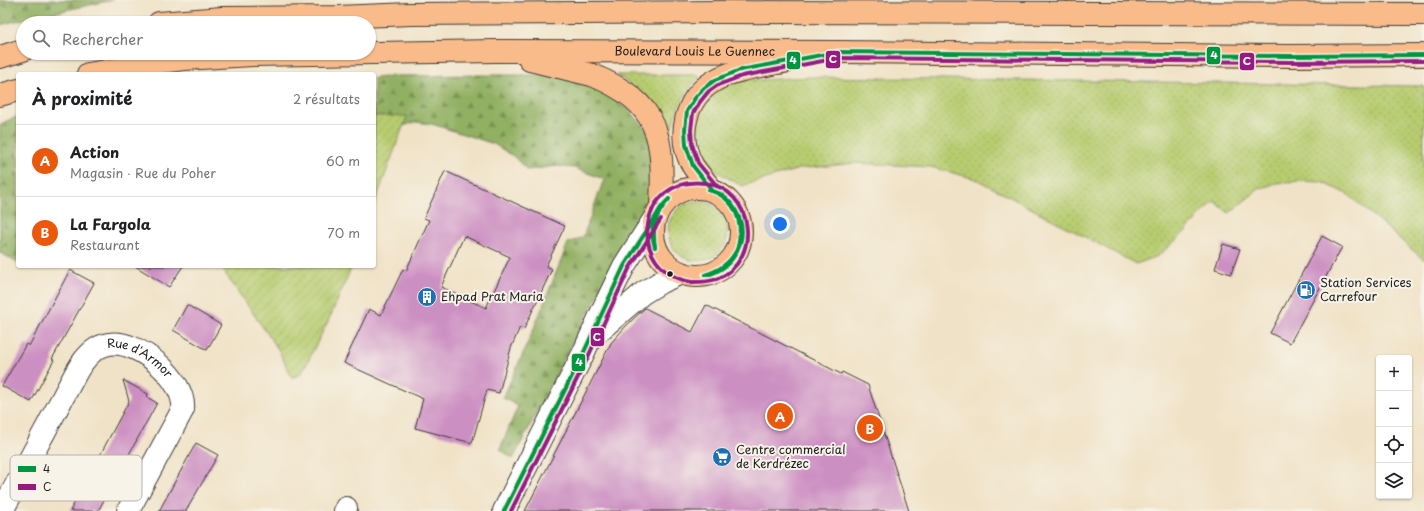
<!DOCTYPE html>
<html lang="fr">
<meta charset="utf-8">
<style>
body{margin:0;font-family:"Playpen Sans",sans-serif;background:#f6f6f6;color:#202124}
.controls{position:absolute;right:12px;bottom:12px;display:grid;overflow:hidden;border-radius:4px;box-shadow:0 1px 3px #0004}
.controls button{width:36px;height:36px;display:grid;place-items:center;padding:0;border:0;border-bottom:1px solid #e0e0e0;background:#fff;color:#202124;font:20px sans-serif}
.you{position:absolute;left:780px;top:224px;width:14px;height:14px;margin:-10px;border:3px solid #fff;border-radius:50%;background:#1a73e8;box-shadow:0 0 0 6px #1a73e833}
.badge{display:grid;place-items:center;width:26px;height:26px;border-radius:50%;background:#ea580c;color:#fff;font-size:13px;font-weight:700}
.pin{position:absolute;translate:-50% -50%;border:2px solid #fff;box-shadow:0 1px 4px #0006}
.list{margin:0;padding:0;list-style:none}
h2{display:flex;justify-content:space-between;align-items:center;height:52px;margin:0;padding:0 16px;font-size:17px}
h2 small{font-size:13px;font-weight:400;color:#757577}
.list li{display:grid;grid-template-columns:26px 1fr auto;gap:12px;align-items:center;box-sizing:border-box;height:72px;padding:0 16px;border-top:1px solid #e0e0e0}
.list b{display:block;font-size:15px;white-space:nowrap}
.list p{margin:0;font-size:13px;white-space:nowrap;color:#757577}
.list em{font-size:13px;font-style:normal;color:#757577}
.icon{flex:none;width:22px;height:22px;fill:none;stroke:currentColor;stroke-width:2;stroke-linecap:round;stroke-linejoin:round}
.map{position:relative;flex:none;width:1424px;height:511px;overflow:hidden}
.search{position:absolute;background:#fff;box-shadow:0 1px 3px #0004;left:16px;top:16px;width:360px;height:44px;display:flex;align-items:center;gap:10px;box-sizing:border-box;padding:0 14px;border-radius:22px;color:#757577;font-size:15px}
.panel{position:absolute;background:#fff;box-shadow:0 1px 3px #0004;left:16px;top:72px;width:360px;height:196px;border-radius:4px}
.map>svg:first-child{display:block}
.grass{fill:url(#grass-dots);stroke:#6a7446}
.forest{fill:url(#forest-firs);stroke:#56663f}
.garden{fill:url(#garden-furrows);stroke:#6a7446}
.building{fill:#cc8fc2;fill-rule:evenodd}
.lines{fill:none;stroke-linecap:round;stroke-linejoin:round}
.street-casing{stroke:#3c3a36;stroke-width:24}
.primary-casing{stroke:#3c3a36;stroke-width:24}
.street{stroke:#fff;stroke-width:22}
.primary{stroke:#fabb8b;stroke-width:22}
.bus-1-casing{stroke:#f7f3e8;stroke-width:7}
.bus-2-casing{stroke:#f7f3e8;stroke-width:7}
.bus-1{stroke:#009640;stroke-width:4}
.bus-2{stroke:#951b81;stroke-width:4}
.bus-dot{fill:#1c1c1c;stroke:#f7f3e8;stroke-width:1.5}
.labels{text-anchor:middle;stroke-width:4;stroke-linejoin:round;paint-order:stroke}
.street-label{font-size:12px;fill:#1c1c1c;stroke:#f7f3e8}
.poi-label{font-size:12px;fill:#1c1c1c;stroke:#f7f3e8;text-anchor:start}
.key{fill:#f7f3e8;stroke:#b5b2ab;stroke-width:1}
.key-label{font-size:11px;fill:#1c1c1c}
.line-badge{stroke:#f7f3e8;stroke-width:1.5}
.badge-label{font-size:11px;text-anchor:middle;font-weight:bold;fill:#fff}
</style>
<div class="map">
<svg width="1424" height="511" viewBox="0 0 1424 511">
<defs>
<pattern id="grass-dots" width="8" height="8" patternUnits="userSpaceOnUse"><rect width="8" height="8" fill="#b7cc70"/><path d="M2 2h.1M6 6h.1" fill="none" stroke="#9daf60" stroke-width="1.8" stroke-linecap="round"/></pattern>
<pattern id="forest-firs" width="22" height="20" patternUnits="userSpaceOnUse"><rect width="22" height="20" fill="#91b062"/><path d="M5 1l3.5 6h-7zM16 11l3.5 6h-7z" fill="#768e50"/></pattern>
<pattern id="garden-furrows" width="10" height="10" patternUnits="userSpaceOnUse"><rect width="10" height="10" fill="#b7cc70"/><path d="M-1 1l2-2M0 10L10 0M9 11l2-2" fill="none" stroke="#9daf60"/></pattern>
</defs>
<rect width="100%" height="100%" fill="#f7f3e8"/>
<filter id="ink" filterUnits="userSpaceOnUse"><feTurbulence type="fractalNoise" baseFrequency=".025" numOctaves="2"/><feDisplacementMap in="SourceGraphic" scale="8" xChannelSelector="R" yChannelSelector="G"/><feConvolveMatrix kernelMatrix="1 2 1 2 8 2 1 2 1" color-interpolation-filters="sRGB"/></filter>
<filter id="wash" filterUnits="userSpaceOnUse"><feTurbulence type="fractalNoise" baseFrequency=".012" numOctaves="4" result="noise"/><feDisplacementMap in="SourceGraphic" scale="16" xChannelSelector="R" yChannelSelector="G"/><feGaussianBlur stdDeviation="0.9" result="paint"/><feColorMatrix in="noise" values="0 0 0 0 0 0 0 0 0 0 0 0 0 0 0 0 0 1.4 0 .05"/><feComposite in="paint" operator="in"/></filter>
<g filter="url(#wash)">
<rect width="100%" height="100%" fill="#f0e2c6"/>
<g class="grass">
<path d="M617,75h79l4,2c-20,20 -25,36 -31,63l-40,-56z"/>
<path d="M812,77l612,9v174l-75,-65 -27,-13 -23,-1 -23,2 -17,6 -30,24 -15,-12 -31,33 -25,22 -22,8 -160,-85 -45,-12 -75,-4 -57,6 -57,17 -28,-16 -15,-15 -5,-31 6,-19 16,-14 15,-8 17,-4 11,1z"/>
<circle cx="698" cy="231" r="30"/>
</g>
<g class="forest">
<path d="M0,0h113l-98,21 -15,4z"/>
<path d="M476,75h66l33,2 27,15 28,19 17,19 8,62 -14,31 -25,41 -32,56 -71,139 -13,-10 18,-43 -15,-8 29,-65 36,-90 15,-6 21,-58 -30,-11 -17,-2 -30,4 -14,-14 -19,-12 -62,-20 -16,-2 -42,13v-57l22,-2z"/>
<path d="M18,116v147l-17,-10 -1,1v-130z"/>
</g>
<g class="garden">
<path d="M374,116h33l-33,89z"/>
<path d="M220,266h132l-20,47 -30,60 -10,5 -14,-29z"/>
</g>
<g id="blocks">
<g class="building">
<path d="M445,171l120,55 -19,40 6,3 -28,60 -4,-2 -9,21 -12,45 -12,-3 -15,53 -57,-15 8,-29 -79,-36 25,-54 12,6 22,-46 3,2 23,-51 -5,-2zM464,236l46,21 -24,51 -45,-21z"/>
<path d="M1322,236l20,11 -52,96 -20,-10z"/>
<path d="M1223,244l17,5 -9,25 -16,-5z"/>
<path d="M135,266h48l-14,21z"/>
<path d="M70,270l24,13 -42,76 2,1 -23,42 -29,-16 24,-42 3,2z"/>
<path d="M187,305l34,20 -14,25 -34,-20z"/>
<path d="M706,305l135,69 1,-2 26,13 41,126h-384l86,-168 15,-17 19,-18 47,24z"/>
<path d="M123,380l25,14 -1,3 10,6 -59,108h-28l59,-110z"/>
<path d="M196,443l22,12 -32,56h-27z"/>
</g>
</g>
</g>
<g filter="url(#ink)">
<use href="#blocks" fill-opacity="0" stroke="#3c3a36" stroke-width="1"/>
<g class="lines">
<g class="street-casing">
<g id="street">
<path d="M593,336l50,-43 18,-11 20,-9"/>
<path id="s1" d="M2,511l75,-140c7,-12 17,-25 32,-27 29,-5 77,36 74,65l-55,102"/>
<path d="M345,511l1,-3"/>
<path d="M504,511l79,-157 21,-47 20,-41 32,-50"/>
</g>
</g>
<g class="primary-casing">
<g id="primary">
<path d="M159,23l63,-5 115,-1 74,-3 313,-2 700,2"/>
<path d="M0,57l23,-7"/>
<path d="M530,60l62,15c69,28 72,63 69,131"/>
<path id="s2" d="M88,74l64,-11 32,-4 68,-4 244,-4 342,1 453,4 133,-1"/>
<path d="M0,95l18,-5"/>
<circle cx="697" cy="232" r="44"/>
<path d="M712,190c-6,-8 -13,-15 -19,-24 -17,-29 -8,-68 21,-85 20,-12 50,-15 74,-20"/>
</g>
</g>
<use href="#street" class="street"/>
<use href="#primary" class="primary"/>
<g class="bus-1-casing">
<g id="bus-1">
<path d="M709,190c25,7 41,36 28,60"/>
<path d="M709,190c3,1 8,2 11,4 20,12 23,36 17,56"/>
<path d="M712,190l-19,-24 -7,-21 -1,-15 2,-19 8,-13 9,-10 11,-8 25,-10 98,-18 453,4 133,-1"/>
<path d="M655,247c-6,-18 0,-36 14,-48"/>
<path d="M655,247c-3,-21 0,-32 14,-48"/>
<path d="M705,275c15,-5 24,-11 32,-25"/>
<path d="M705,275c14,-2 27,-12 32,-25"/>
<path d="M504,511l79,-157 41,-88 32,-50"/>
</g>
</g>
<g class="bus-2-casing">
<g id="bus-2">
<path d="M717,186l-19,-23 -6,-19 -1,-14 2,-17 7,-11 8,-10 10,-7 24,-9 97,-18 452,4 133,-1"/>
<path d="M692,282c-68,-11 -54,-108 13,-99 49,6 58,77 12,96 -8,3 -16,3 -24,3"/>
<path d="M511,511l77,-154 41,-88 32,-50"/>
</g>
</g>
<use href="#bus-1" class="bus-1"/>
<use href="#bus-2" class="bus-2"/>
</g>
</g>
<defs>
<g id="fuel-disc" transform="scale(1)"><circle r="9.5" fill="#1f6fb2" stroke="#f7f3e8"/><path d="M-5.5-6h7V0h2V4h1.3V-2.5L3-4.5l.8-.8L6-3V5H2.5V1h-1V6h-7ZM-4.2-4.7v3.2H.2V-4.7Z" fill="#fff"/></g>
<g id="building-disc" transform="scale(1)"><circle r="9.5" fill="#1f6fb2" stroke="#f7f3e8"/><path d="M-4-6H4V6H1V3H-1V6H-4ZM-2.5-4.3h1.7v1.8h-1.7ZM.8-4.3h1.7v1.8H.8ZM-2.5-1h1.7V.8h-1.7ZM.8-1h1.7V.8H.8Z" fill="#fff"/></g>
<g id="supermarket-disc" transform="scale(1)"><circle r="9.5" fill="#1f6fb2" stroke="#f7f3e8"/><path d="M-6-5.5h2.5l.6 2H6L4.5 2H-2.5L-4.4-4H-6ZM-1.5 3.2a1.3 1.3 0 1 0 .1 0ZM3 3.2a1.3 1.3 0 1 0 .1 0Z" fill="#fff"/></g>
</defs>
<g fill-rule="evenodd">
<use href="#fuel-disc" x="1306" y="290"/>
<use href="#building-disc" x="427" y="297"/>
<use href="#supermarket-disc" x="722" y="457"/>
</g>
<circle class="bus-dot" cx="670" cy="274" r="3.5"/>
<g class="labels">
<g class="street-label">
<text dy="4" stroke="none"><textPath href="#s2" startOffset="608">Boulevard Louis Le Guennec</textPath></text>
<text dy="4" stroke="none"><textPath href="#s1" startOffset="237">Rue d'Armor</textPath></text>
</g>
<g class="poi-label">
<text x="1320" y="287">Station Services<tspan x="1320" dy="14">Carrefour</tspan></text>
<text x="441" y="301">Ehpad Prat Maria</text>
<text x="736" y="454">Centre commercial<tspan x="736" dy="14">de Kerdrézec</tspan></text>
</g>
</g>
<rect x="10" y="455" width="132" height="46" rx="6" class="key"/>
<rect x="18" y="466" width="18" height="6" fill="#009640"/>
<rect x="18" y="484" width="18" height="6" fill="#951b81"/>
<g class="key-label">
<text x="43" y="473">4</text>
<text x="43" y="491">C</text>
</g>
<g class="line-badge">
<rect x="1206" y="46" width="15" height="19" rx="4" fill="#009640"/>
<rect x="825" y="50" width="16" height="19" rx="4" fill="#951b81"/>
<rect x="786" y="51" width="15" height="19" rx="4" fill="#009640"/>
<rect x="1239" y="52" width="16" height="19" rx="4" fill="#951b81"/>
<rect x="590" y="327" width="15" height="20" rx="4" fill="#951b81"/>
<rect x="571" y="353" width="15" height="19" rx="4" fill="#009640"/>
</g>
<g class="badge-label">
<text x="1214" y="59">4</text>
<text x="833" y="63">C</text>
<text x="793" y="64">4</text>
<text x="1247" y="65">C</text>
<text x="597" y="341">C</text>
<text x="579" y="366">4</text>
</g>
</svg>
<div class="controls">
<button>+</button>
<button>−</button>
<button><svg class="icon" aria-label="locate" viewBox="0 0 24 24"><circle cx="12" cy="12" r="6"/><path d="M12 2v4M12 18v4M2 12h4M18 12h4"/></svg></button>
<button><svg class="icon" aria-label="layers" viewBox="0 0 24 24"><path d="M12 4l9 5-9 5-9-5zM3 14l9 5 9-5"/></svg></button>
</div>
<div class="you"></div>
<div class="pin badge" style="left:780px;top:416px">A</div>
<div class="pin badge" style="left:870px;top:428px">B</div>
<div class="search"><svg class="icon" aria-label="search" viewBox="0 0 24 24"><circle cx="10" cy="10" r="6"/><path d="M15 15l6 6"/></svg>Rechercher</div>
<section class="panel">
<h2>À proximité<small>2 résultats</small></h2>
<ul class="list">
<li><span class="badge">A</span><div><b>Action</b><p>Magasin · Rue du Poher</p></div><em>60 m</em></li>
<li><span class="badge">B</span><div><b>La Fargola</b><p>Restaurant</p></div><em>70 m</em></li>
</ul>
</section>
</div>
